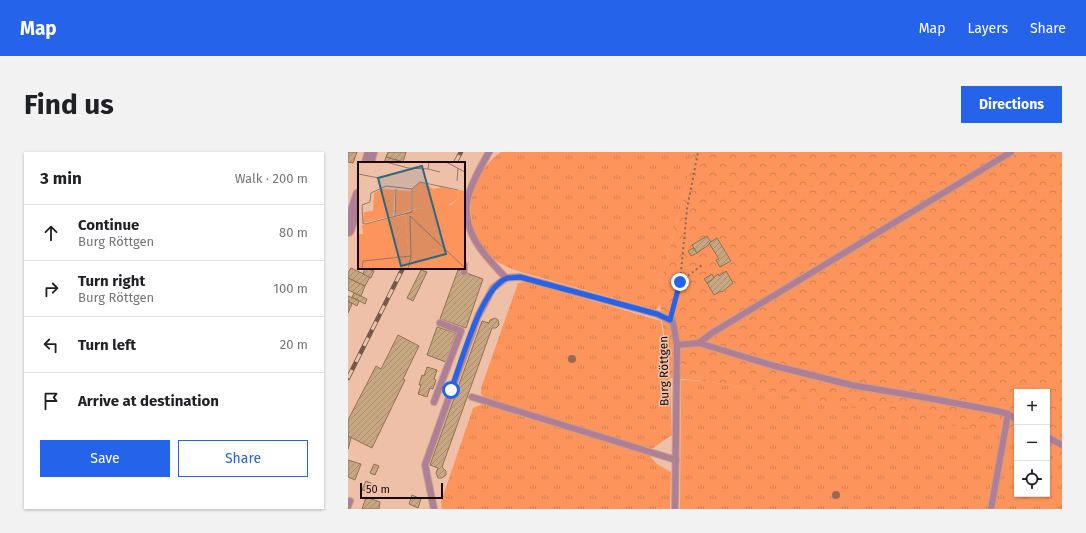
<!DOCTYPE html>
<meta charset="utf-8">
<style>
body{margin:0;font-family:"Fira Sans",sans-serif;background:#f2f2f2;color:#202124}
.controls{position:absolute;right:12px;bottom:12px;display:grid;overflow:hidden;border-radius:0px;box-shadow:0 1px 3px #0004}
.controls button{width:36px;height:36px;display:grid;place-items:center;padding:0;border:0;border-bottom:1px solid #e0e0e0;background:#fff;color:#202124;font:20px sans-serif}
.scale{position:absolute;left:12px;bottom:10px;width:83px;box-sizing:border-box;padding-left:4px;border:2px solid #180903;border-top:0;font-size:11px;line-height:14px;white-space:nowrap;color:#180903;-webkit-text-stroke:3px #efc0a8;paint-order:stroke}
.stop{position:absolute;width:12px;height:12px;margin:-9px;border:3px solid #2563eb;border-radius:50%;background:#fff}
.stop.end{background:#2563eb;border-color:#fff;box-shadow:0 1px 4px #0008}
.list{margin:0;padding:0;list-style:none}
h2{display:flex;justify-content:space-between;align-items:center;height:52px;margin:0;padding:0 16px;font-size:17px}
h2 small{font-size:13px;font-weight:400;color:#757577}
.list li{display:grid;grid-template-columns:26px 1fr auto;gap:12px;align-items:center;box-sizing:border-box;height:56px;padding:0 16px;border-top:1px solid #e0e0e0}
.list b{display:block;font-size:15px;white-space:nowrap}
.list p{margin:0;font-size:13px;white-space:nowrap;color:#757577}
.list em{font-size:13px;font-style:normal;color:#757577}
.actions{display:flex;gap:8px;padding:12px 16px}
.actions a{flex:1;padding:9px 0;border:1px solid #2563eb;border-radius:0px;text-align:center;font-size:14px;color:#2563eb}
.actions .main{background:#2563eb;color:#fff}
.icon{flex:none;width:22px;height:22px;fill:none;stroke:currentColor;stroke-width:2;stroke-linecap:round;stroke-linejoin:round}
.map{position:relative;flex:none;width:714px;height:357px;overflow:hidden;border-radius:0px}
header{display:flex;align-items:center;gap:24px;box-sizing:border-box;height:56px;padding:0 20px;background:#2563eb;color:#fff}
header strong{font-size:19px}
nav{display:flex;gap:22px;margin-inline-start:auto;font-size:14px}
.intro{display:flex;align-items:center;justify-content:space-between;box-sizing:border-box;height:96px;padding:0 24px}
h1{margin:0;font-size:28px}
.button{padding:10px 18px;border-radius:0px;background:#2563eb;color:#fff;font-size:14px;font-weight:700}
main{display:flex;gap:24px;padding:0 24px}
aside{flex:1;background:#fff;border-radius:0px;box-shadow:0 1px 3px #0004}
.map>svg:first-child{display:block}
.grass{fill:url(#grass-tufts)}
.forest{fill:url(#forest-crowns)}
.building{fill:url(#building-hatch);stroke:#917250}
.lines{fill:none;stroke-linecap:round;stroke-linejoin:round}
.lane-casing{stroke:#c89f8a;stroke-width:8}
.street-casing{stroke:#c89f8a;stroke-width:14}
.path{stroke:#886959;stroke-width:2;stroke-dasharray:2 3;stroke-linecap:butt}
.lane{stroke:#ae7f96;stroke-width:6}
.street{stroke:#ae7f96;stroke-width:12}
.rail-casing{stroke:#75584a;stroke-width:4.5}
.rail{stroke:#efc0a8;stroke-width:3;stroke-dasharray:9;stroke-linecap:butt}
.tree{fill:#976b53}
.route{stroke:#2563eb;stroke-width:5}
.labels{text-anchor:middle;stroke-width:3;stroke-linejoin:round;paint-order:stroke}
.street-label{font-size:12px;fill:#180903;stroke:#efc0a8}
.inset-road{fill:none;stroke:#976;stroke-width:1}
.view{fill:#2d6880;fill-opacity:0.15;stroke:#2d6880;stroke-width:2}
.inset-edge{fill:none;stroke:#180903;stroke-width:2}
</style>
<header>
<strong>Map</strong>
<nav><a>Map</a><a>Layers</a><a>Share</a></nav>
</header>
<div class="intro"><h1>Find us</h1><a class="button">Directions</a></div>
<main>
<aside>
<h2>3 min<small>Walk · 200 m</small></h2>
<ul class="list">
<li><svg class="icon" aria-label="ahead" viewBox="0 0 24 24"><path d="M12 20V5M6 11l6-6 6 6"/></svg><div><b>Continue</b><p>Burg Röttgen</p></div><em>80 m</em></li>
<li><svg class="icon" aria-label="right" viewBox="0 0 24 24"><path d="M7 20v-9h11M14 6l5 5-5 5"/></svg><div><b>Turn right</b><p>Burg Röttgen</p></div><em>100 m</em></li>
<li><svg class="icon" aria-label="left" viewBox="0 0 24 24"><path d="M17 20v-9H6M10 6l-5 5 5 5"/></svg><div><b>Turn left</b></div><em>20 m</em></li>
<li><svg class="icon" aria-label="arrive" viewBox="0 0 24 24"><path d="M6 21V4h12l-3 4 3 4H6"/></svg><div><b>Arrive at destination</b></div></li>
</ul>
<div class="actions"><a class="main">Save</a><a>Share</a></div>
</aside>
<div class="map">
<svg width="714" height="357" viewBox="0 0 714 357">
<defs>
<pattern id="grass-tufts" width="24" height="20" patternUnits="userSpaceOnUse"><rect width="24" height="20" fill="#fc945b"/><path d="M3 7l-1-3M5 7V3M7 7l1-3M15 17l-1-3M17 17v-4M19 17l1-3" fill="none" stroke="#d77e4e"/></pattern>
<pattern id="forest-crowns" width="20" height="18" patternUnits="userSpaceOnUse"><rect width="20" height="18" fill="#fc945b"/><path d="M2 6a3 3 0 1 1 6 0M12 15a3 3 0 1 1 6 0" fill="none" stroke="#d77e4e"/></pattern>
<pattern id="building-hatch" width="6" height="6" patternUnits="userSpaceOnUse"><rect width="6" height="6" fill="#c7a682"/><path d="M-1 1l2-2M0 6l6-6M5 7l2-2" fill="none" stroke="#aa8e6f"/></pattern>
</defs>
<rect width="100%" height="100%" fill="#efc0a8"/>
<g class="grass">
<path d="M153,0h192l-12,55 -21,78v20l-4,5 -135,-38c-9,-3 -17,-6 -25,-11 -26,-19 -32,-53 -18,-81 6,-13 11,-19 23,-28z"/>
<path d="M176,130l8,1 129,38 9,57 2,57 -19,13 -6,1 -162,-51 -4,-4v-6l37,-105z"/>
<path d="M333,228l24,1 311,55 1,58h30v-42l15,7v50h-382z"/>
<path d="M134,252l167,51 8,9 14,8 -1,37h-228l-1,-7 32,-94z"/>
</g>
<path class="forest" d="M345,0h369v307l-15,-7v-60h-30v45l-312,-56 -35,-3 -10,-73v-20l21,-78z"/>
<g class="building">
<path d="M0,0h9l-4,11 -5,-1z"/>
<path d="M40,0h18l-3,10 -17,-5z"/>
<path d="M38,5l17,5 2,1h-21z"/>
<path d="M359,84l4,6 -2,1 1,1 -13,9 -5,-8z"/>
<path d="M369,86l14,23 -11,6 -4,-7 3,-1 -10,-16z"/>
<path d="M345,96l4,5 -6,3 -3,-5z"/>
<path d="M3,116l19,9 -5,9 -17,-8v-5z"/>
<path d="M17,116l9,3 -3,7 -8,-4z"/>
<path d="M73,118l6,2 -14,29 -6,-3z"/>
<path d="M110,118l25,9 -17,49 -26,-9z"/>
<path d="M378,119l7,12 -11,9 -1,-1 -7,4 -7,-12 11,-9 1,2z"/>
<path d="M364,122l2,4 -7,5 -3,-4z"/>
<path d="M0,126l17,8 -4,10 -13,-6z"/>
<path d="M6,141l13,6 -2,5 -13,-7z"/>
<path d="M0,144l11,5 -2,5 -9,-5z"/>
<path d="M0,149l4,3 -4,9z"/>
<path d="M147,166l3,2 1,5 -3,3h-4l-50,139 4,4v4l-4,3h-4l-2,-5 2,-5 -8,-3 52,-144 7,2 1,-3z"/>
<path d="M89,175l19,6 -10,29 -19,-7z"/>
<path d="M50,183l21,11 -16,33 2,1 -33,68 -24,-12v-16l28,-54 5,3z"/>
<path d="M79,215l10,3 -3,9 2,1 -3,9 -3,-1 -3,9 -9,-3 3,-9h-2l3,-10 2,1z"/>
<path d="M0,284l3,2 -3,11z"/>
<path d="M0,308l13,4 -6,16 -7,-3z"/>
<path d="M26,312l5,2 -4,9 -5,-2z"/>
<path d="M18,329l5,2 -3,9 -6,-2z"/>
<path d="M64,343l9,4 -3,9 -9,-4z"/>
<path d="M18,345l14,5 -1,7h-17z"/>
</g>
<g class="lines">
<g class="lane-casing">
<g id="lane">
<path d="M141,0c-8,15 -17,29 -21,45 -8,34 17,59 38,81"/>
<path d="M663,0l-299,181 -13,10 72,22 80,20 77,13 69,13 11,3 9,6"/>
<path d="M116,113v7"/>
<path d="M329,193l22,-2"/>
<path d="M124,245l204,63"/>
<path d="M86,250l27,-71 -21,-8"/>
<path d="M699,285l15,8"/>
<path d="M0,354l2,-5"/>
<path d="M86,357l-9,-44 53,-149 15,-28 13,-10 14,-1 137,37 16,8 4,23 -2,164"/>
<path d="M643,357l17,-95"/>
</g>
</g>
<g class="street-casing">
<g id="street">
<path d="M20,11l3,-11"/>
<path d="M0,78l11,-35"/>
</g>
</g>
<g class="path">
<path d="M332,130l23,-18"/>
<path d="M324,161l8,-31 7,-73 11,-57"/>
</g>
<use href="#lane" class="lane"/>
<use href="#street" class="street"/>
<g class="rail-casing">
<g id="rail">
<path d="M107,11l6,-11"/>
<path d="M0,226l55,-110"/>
</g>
</g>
<use href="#rail" class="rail"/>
</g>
<g class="tree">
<circle cx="224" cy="207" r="4"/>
<circle cx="488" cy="343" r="4"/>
</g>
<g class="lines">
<path class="route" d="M103,238c10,-26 29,-99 54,-111 4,-2 11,-1 15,-2l137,37 13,6 10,-38"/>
</g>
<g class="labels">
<g class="street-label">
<text transform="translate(316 219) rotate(-91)" y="4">Burg Röttgen</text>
</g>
</g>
<g transform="translate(10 10)">
<rect width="107" height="107" fill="#efc0a8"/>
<path d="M60,21h7l8,6 9,-2 15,4 2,7 -13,9 -33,2v-20zM24,27l13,1 -2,26 -30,7 1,-11 9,-1 1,-18zM39,28l14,1v19l-13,5 -3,-2zM47,53l4,43 -2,11h-49v-35h5l-1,-9z" fill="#fc945b"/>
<path d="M99,28l8,1v78h-58l2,-11 -4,-45 11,-4 35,-4 8,-7z" fill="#fc945b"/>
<path class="inset-road" d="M28,0l22,6 20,1 1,-7M88,0l19,10M70,7l12,3M0,12l21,4M99,19l1,-13M54,27l8,-7 38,8M37,55l1,-28M4,61h1l2,1 47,-12v-23l-26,-3 -15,7 -1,9 -8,3 1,18M4,107l1,-8 48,-5M50,107l3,-13 -1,-40 55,52"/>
<path class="view" d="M64,4l24,88 -45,12 -23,-88z"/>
<rect width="107" height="107" class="inset-edge"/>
</g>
</svg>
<div class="controls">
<button>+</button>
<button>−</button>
<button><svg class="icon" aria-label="locate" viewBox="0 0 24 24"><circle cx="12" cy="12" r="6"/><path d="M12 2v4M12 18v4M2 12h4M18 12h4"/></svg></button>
</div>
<div class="scale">50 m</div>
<div class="stop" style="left:103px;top:238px"></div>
<div class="stop end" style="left:332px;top:130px"></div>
</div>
</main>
